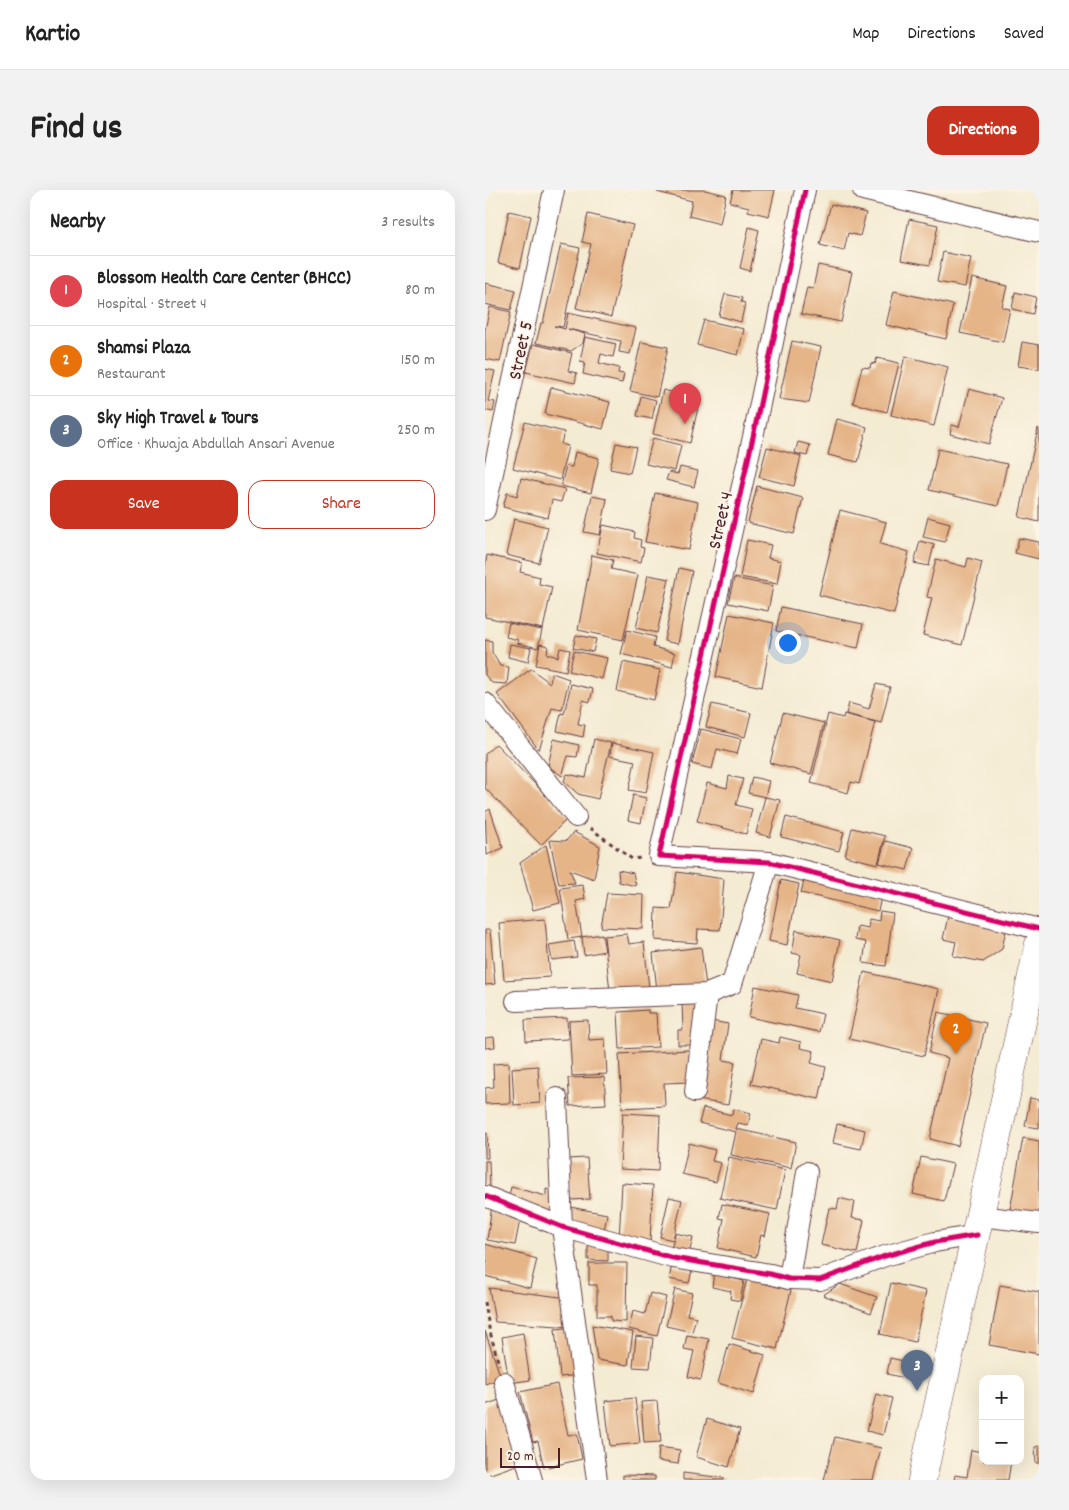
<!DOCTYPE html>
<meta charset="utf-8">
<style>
body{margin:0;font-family:Dekko,sans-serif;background:#f2f2f2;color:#222}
.controls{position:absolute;right:15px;bottom:15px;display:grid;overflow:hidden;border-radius:10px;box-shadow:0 5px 20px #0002}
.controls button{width:45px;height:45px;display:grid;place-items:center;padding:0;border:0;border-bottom:1px solid #e0e0e0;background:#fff;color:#222;font:25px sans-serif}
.scale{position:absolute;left:15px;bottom:12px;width:60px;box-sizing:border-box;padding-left:5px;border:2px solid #4a1f2b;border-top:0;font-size:14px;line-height:18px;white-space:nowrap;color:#4a1f2b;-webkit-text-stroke:4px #fcf5e5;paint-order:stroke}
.you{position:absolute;left:302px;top:452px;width:18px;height:18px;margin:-12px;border:4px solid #fff;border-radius:50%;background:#1a73e8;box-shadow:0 0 0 8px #1a73e833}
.badge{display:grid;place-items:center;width:32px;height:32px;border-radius:50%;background:#c8321e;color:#fff;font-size:16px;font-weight:700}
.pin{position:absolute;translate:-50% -41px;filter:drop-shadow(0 1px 2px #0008)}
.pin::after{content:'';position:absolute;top:26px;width:18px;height:15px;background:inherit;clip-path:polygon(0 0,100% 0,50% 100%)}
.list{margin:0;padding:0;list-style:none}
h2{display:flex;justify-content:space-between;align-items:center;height:65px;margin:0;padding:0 20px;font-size:21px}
h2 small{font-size:16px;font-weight:400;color:#767676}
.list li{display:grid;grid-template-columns:32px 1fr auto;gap:15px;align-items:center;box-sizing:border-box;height:70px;padding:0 20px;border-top:1px solid #e0e0e0}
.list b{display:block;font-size:19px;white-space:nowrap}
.list p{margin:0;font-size:16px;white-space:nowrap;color:#767676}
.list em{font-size:16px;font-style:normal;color:#767676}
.actions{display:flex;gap:10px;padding:15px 20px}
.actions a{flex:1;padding:11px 0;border:1px solid #c8321e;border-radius:15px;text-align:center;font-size:18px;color:#c8321e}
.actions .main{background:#c8321e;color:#fff}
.map{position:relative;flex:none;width:554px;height:1290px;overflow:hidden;border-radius:15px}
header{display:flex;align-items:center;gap:30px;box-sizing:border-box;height:70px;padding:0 25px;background:#fff;border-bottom:1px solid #e0e0e0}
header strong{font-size:24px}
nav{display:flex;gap:28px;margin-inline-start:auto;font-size:18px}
.intro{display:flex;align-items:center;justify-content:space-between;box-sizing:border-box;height:120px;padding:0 30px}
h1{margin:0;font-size:35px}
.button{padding:12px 22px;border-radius:15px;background:#c8321e;color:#fff;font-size:18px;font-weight:700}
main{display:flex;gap:30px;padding:0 30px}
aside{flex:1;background:#fff;border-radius:15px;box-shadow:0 5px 20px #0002}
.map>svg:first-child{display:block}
.building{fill:#e5b487}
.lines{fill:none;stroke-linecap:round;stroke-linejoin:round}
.street-casing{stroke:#643e44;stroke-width:22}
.secondary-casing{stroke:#643e44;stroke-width:29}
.path{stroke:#643e44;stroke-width:3;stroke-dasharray:4 4;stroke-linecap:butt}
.street{stroke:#fff;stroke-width:20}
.secondary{stroke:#fff;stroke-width:28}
.cycleway-casing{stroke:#fcf5e5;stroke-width:8}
.cycleway{stroke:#d6006c;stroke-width:5}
.labels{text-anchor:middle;stroke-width:4;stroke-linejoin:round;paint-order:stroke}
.street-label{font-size:19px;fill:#4a1f2b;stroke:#fcf5e5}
</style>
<header>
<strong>Kartio</strong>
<nav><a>Map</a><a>Directions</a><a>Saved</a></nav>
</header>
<div class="intro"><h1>Find us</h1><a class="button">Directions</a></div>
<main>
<aside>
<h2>Nearby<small>3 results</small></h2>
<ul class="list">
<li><span class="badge" style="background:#e0444e">1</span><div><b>Blossom Health Care Center (BHCC)</b><p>Hospital · Street 4</p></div><em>80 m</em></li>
<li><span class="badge" style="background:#e8710a">2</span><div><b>Shamsi Plaza</b><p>Restaurant</p></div><em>150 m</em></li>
<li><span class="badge" style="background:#5c6f8a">3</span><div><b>Sky High Travel &amp; Tours</b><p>Office · Khwaja Abdullah Ansari Avenue</p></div><em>250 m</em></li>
</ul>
<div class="actions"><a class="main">Save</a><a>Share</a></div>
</aside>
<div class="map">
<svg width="554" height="1290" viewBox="0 0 554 1290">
<rect width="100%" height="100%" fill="#fcf5e5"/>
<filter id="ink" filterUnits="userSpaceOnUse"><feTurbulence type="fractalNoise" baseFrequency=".02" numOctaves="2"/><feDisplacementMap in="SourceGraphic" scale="10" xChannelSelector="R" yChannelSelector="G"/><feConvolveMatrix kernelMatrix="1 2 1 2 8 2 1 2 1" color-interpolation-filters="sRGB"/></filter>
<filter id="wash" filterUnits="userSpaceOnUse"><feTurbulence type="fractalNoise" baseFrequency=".0096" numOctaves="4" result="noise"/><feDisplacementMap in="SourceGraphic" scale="20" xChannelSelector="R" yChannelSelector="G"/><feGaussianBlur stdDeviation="1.12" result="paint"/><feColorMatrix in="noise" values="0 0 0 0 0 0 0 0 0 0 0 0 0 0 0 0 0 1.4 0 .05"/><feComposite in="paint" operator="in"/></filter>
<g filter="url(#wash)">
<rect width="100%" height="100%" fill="#f4ebd3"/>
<g id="blocks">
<g class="building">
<path d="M173,0h47l21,5 -6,29 -31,-8 3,-15 -35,-9z"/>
<path d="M248,0h42l-6,26 -21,-5 1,-4 -19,-5z"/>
<path d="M346,14l35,9 -6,23 -12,-3 -4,18 -24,-6z"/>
<path d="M24,21l22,5 -11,52 -22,-5z"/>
<path d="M103,24l45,11 -22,92 -35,-9 15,-64 -9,-2z"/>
<path d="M424,29l29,6 -8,40 -29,-5z"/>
<path d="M264,37l10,3 -9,41 -10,-3z"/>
<path d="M76,54l19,4 -17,79 -9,-1 11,3 3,-16 68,15 -6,26 -11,-2 2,-11 -53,-12 17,5 -2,9 -12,8 -35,-8 5,-20h2z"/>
<path d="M458,62l28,6 -6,29 -28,-5z"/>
<path d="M333,75l34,7 -11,50 -40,-8 6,-27 6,1z"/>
<path d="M487,88l35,8 -5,21 8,2 -7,33 -43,-9z"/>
<path d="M0,93l31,7 -5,20 -26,-6z"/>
<path d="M409,101l59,14 -7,34 -60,-14z"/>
<path d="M530,102l21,5 -3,17 -21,-5z"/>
<path d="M240,104l17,4 -1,4 4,1 -4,19 -22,-6z"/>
<path d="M5,117l21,5 -11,50 -15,-3v-29z"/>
<path d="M219,130l40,9 -6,26 -41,-10z"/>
<path d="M100,147l31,7 -3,13 -12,-3 -2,9 20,5 -1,5 6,1 -2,9 -39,-9 2,-12 -5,-1z"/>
<path d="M307,151l29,6 -12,56 -30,-4z"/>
<path d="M156,152l27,5 -11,50 -27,-6z"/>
<path d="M537,152l17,3v24l-21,-3z"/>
<path d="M48,154l39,9 -4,18 9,2 -2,10 -49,-11z"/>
<path d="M420,166l43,11 -14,59 -43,-11z"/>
<path d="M392,168l22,5 -12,49 -34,-9 9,-36 8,1 1,-5 4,1z"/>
<path d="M0,179l10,2 -7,30 7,1 -2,10 -8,-2z"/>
<path d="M66,197l59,15 -7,27 -58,-15z"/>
<path d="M484,199l33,9 -13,46 -39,-10 2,-9 7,2z"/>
<path d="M178,200l37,9 -10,44 -37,-9z"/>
<path d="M156,206l15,4 -4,19 -15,-3z"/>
<path d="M352,229l30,8 -9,35 -30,-7z"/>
<path d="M40,232l39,10 -3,12 7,2 -8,34 -47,-12z"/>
<path d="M553,238l1,1v93l-20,-5z"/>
<path d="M168,248l28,7 -6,26 -29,-7z"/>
<path d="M313,252l12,3 -3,11 -12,-3z"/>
<path d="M131,253l20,4 -6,26 -20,-4z"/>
<path d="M282,257l34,9 -7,30 -35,-9z"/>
<path d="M453,259l69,15 -9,42 -69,-16z"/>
<path d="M90,262l24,6 -8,35 -30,-7 5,-20 6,1z"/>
<path d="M195,277l18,4 -4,16 -28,-7 3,-8 9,2z"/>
<path d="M36,288l44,11 -4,13 -9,-2 -4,18 -45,-11 4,-14 10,3z"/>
<path d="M272,296l46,12 -9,36 -46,-11z"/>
<path d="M170,303l43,9 -9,48 -44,-8z"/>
<path d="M107,306l15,3 -7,36 -16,-3z"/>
<path d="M355,320l46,12 -6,22 29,8 -15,62 -75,-19z"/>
<path d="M443,327l22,6 -5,19 -22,-5z"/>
<path d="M29,329l34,8 -9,36 -33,-8z"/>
<path d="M118,335l32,7 -1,6 7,2 -1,7 4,1 -3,14 -44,-9z"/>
<path d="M534,348l20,4v17l-24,-6z"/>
<path d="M262,350l24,5 -3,13 13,3 -4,23 -37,-7z"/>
<path d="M435,351l14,4 -5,21 -15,-3z"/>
<path d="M2,365l35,8 -2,9 20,5 -1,7 13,3 -9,42 -58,-12v-50z"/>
<path d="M107,365l21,5 -2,9 27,6 -15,65 -45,-10z"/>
<path d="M483,368l14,4 -20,83 -39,-10 9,-37 -5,-1 9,-38 30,8z"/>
<path d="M194,378l13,3 -14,73 -14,-3z"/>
<path d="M163,385l21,4 -12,54 -21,-5z"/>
<path d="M249,388l39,8 -5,25 -40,-8z"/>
<path d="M296,417l82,17 -5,24 -82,-17z"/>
<path d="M244,424l45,9 -12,64 -46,-10z"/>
<path d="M24,433l33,7 -4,18 -21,-5 1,-3 -12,-3z"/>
<path d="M142,440l28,7 -2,10 22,6 -3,14 -51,-13z"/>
<path d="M91,445l20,4 -3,13 -20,-4z"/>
<path d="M0,450l7,1v11l8,14 9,1 -2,17 -15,-1 -7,-8z"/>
<path d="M25,454l21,4 -3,14 -20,-5z"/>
<path d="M55,454l8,2 -1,8 11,3 2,-9 10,2 -4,21 -30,-6z"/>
<path d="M89,461l33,7 -5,21 -33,-8z"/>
<path d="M138,472l37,8 -6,30 -37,-9z"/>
<path d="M46,479l19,14 2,-10 17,6 -7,31 -10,-2 -13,42 -42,-56z"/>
<path d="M86,494l22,5 -3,13 -7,-2 -5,24 7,1 -2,12 -26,-6 4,-18 3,1z"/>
<path d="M391,494l14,3 -9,36 -35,-9 3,-11 20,6z"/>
<path d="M227,514l39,9 -6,24 -39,-10z"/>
<path d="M298,523l41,10 -13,51 -41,-11z"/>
<path d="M343,524l15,4 1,-4 31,8 -16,62 -8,-2 -3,11 -37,-10z"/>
<path d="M216,539l40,10 -4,15 -20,-5 -5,20 -20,-5z"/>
<path d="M69,549l25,6 -2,12 -9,-1 -6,20 -14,-10z"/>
<path d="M109,549l17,4 -13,56 -20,-5 -14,-13 3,-7 19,4z"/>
<path d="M127,553l42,9 -8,41 -17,-3 6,-29 -25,-5z"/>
<path d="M11,554l72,74 -27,27 -56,-57v-34z"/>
<path d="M244,586l14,3 -7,26 16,4 -6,25 -49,-13 10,-38 20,5z"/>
<path d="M267,587l17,4 -4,16 -17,-4z"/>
<path d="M148,605l13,3 -5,25 -13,-3z"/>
<path d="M280,607l15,3 -10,37 -14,-4z"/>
<path d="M5,619l13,39 -16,7 -2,-43z"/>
<path d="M301,627l58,15 -5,19 -58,-14z"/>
<path d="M367,638l33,8 -7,28 -33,-8z"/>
<path d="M89,642l26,14 -6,33 -24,-9 5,13 -16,1 -9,-44 16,1z"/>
<path d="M400,651l28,7 -6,22 -28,-7z"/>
<path d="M61,655l14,58 -27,7 -13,-47z"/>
<path d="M133,680l15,3 3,13 -17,-4z"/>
<path d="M192,682l47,7 -4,51 -22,-1 -1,14 -42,-3 1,-32 15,1z"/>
<path d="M320,686l77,17 -4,18 -77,-18z"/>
<path d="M296,690l18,4 -12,61 -18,-4z"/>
<path d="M98,695l2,14 -9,2 6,36 -14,2 -8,-51z"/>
<path d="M122,703l37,2 -1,34 -42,-2z"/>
<path d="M395,721l13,2 -7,53 -23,-3 3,-21 -11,-2 2,-14 11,2 1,-9 10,2z"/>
<path d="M464,722l58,13 -5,24 -19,13 -30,-6 3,-14 -13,-3z"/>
<path d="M60,729l5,58 -46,3 -5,-57z"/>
<path d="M0,740h5l5,54 -10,1z"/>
<path d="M311,740l44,10 -8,41 -35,-8 4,-18 -9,-2z"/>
<path d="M117,744l3,17 -21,4 -2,-18z"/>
<path d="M142,744l2,10 15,-2 5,46 -39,4 -6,-56z"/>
<path d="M89,751l3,16 -25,3 -3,-15z"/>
<path d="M216,757l5,39 -49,5 -4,-38z"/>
<path d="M379,782l75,17 -15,67 -75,-17z"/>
<path d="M270,796l43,9 -3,13 28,6 -4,18 -70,-15z"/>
<path d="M197,812h16v43h-20v-15h5z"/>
<path d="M163,820v3h8l2,34 -38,2 -2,-37z"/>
<path d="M453,822l48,11 -28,123 -28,-7 18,-81 -19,-5z"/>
<path d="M82,828l1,21 -42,2 -1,-21z"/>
<path d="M103,830l1,20 16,-1 2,35 -35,2 -3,-55z"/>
<path d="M226,831l17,3 -5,36 12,2 -7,43 -30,-5z"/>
<path d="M9,847l1,10 -10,1v-10z"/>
<path d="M295,847l21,5 -1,6 14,3 -3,12 15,4 -7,32 -68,-15 10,-45 18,4z"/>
<path d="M204,860l1,32 -26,1 1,23 -43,2 -3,-54z"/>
<path d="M24,873l1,40 -25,1v-16l9,-1 -1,-23z"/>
<path d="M53,876l2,37 -26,2 -2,-37z"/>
<path d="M119,887l2,27 -36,2 -2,-28z"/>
<path d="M545,908l9,2v28l-14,-2z"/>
<path d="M218,918l29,7 2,-6 17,4 -3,12 -10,-2 -2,6 60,13 -5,26 -60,-13 5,-23 -37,-9z"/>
<path d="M138,923l37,2 -2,56 -38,-2z"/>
<path d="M352,934l28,6 -4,19 -28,-6z"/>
<path d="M0,943h2l1,25h-3z"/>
<path d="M538,948l16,3v75l-29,-6z"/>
<path d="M204,953l26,7 -3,11 9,2 -5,19 -34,-8z"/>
<path d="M244,967l56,13 -8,40 -57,-12z"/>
<path d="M436,967l32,7 -9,37 -31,-7z"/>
<path d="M102,968l3,41 -19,1 -3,-41z"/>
<path d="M0,971h4l1,26h-5z"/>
<path d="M137,993l31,2 -3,57 -31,-1z"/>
<path d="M26,997l35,9v-7l14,4v26l-52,-17z"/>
<path d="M184,1007l13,3 -9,40 -13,-3z"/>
<path d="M354,1008l16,4 -3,16 12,2 -7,33 -36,-8 8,-37 8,1z"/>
<path d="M237,1014l48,10 -5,22 -4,-1 -5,22 -38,-9 6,-29 -5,-1z"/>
<path d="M7,1015l29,9 -6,31 -28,-5z"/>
<path d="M85,1017l37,7 -3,17 -37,-6z"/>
<path d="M190,1043l18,4 -5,22 -18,-4z"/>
<path d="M103,1051l20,1v19l-20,-1z"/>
<path d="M0,1054l52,15 -7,29 -45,-12 2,-16h-2z"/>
<path d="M104,1073h38l-1,59 -15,-1v-5h-14v-31h-8z"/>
<path d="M187,1075l20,5 -3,13 -20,-4z"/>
<path d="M229,1084l30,7 -4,20 -10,-2 1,-8 -19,-4z"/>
<path d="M262,1089l44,11 -14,59 -45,-11z"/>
<path d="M406,1093l35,8 -11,51 -35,-8z"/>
<path d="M355,1094l37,13 -6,16 -48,-18z"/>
<path d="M515,1095l39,7v62l-50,-9z"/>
<path d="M4,1098l79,10 6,29 -79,-5z"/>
<path d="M190,1099l17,4 -5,22 9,2 -4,15 -26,-6z"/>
<path d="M165,1103l16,4 -9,39 -28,-7 4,-18 12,3z"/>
<path d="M107,1135l41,7 -5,33 -31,-5z"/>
<path d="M89,1137l5,48 -19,2 -5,-48z"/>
<path d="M0,1141l16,47 -16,6z"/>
<path d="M38,1143l7,47 -21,3 -7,-46z"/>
<path d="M202,1145l22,4 -8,41 -13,-3 6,-26 -10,-2z"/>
<path d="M151,1146l17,2 -3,30 -17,-1z"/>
<path d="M244,1154l36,11 -11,39 -36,-11z"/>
<path d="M405,1168l22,5 -3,16 -22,-5z"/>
<path d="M72,1194l11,51 9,-1 5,25 -38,9 -6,-27 -5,1 -13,-50z"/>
<path d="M391,1204l16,4 -9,37 -16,-4z"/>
<path d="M150,1208l5,45 -30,3 -5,-45z"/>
<path d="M17,1209l23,63 -40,14v-71z"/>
<path d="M172,1211l4,41 -17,1 -3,-41z"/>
<path d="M222,1229l33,10 -11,38 -33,-10z"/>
<path d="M350,1247l46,11 -8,32h-49z"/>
<path d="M554,1256v17h-3l-1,-16z"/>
<path d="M174,1257l21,3 -2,14 -20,-3z"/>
<path d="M486,1260l12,2v9h28l-3,19h-54l1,-5 12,2z"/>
<path d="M198,1283l41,5v2h-41z"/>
<path d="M138,1285l32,1v4h-32z"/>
</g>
</g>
</g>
<g filter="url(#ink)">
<use href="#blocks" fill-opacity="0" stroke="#643e44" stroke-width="1"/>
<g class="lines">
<g class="street-casing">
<g id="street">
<path d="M320,0l-52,247 -94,419 110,6 270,67"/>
<path d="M378,0l176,42"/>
<path d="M0,320l69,-320"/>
<path d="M0,513l91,114"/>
<path d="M31,811l191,-7 25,-10 37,-122"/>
<path d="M210,902l12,-98"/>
<path d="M72,908l5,129 35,253"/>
<path d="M0,1006l77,31 111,31 97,16 19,5 31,1 65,-24 50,-14 42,-7"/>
<path d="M495,1026l59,7"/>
<path d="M304,1089l18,-107"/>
<path d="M19,1192l28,98"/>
</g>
</g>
<g class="secondary-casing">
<path id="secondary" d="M437,1290l117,-536"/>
</g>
<g class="path">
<path d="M105,638l42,31 9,-1"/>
<path d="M0,1112l4,26 10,37"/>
</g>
<use href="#street" class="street"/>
<use href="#secondary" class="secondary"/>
<g class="cycleway-casing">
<g id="cycleway">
<path d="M320,0l-52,247 -94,419 110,6 270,67"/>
<path d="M0,1006l77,31 111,31 97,16 19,5 31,1 65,-24 50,-14 42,-7"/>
</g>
</g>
<use href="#cycleway" class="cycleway"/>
</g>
</g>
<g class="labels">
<g class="street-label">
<text transform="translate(34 160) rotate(-78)" y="7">Street 5</text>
<text transform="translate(234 330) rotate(-77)" y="7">Street 4</text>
</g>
</g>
</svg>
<div class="controls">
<button>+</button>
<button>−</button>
</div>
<div class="scale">20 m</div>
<div class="you"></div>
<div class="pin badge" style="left:200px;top:234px;background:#e0444e">1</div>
<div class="pin badge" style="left:471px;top:864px;background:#e8710a">2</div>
<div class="pin badge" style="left:432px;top:1201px;background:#5c6f8a">3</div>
</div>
</main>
